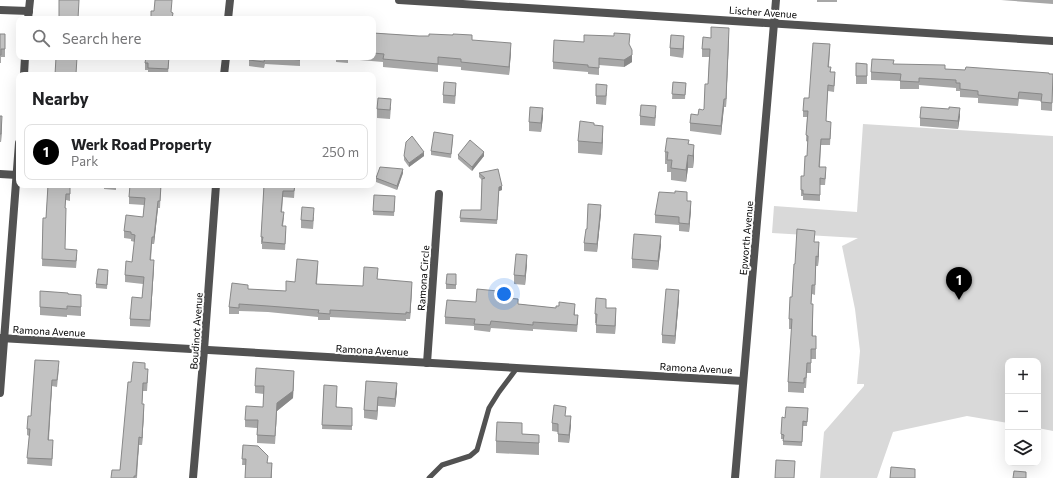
<!DOCTYPE html>
<meta charset="utf-8">
<style>
body{margin:0;font-family:Commissioner,sans-serif;background:#f6f6f6;color:#202124}
.controls{position:absolute;right:12px;bottom:12px;display:grid;overflow:hidden;border-radius:8px;box-shadow:0 4px 16px #0002}
.controls button{width:36px;height:36px;display:grid;place-items:center;padding:0;border:0;border-bottom:1px solid #e0e0e0;background:#fff;color:#202124;font:20px sans-serif}
.you{position:absolute;left:504px;top:294px;width:14px;height:14px;margin:-10px;border:3px solid #fff;border-radius:50%;background:#1a73e8;box-shadow:0 0 0 6px #1a73e833}
.badge{display:grid;place-items:center;width:26px;height:26px;border-radius:50%;background:#000;color:#fff;font-size:13px;font-weight:700}
.pin{position:absolute;translate:-50% -33px;filter:drop-shadow(0 1px 2px #0008)}
.pin::after{content:'';position:absolute;top:21px;width:14px;height:12px;background:inherit;clip-path:polygon(0 0,100% 0,50% 100%)}
.list{margin:0;padding:0;list-style:none}
h2{display:flex;justify-content:space-between;align-items:center;height:52px;margin:0;padding:0 16px;font-size:17px}
h2 small{font-size:13px;font-weight:400;color:#757577}
.list li{display:grid;grid-template-columns:26px 1fr auto;gap:12px;align-items:center;box-sizing:border-box;height:56px;margin:0 8px 8px;padding:0 8px;border:1px solid #e0e0e0;border-radius:8px}
.list b{display:block;font-size:15px;white-space:nowrap}
.list p{margin:0;font-size:13px;white-space:nowrap;color:#757577}
.list em{font-size:13px;font-style:normal;color:#757577}
.icon{flex:none;width:22px;height:22px;fill:none;stroke:currentColor;stroke-width:2;stroke-linecap:round;stroke-linejoin:round}
.map{position:relative;flex:none;width:1053px;height:478px;overflow:hidden}
.search{position:absolute;background:#fff;box-shadow:0 4px 16px #0002;left:16px;top:16px;width:360px;height:44px;display:flex;align-items:center;gap:10px;box-sizing:border-box;padding:0 14px;border-radius:8px;color:#757577;font-size:15px}
.panel{position:absolute;background:#fff;box-shadow:0 4px 16px #0002;left:16px;top:72px;width:360px;height:116px;border-radius:8px}
.map>svg:first-child{display:block}
.green{fill:#d9d9d9}
.lines{fill:none;stroke-linecap:round;stroke-linejoin:round}
.service{stroke:#525252;stroke-width:5}
.minor{stroke:#525252;stroke-width:8}
.tertiary{stroke:#525252;stroke-width:8}
.wall{fill:#a7a7a7}
.shaded-wall{fill:#888}
.building{fill:#c2c2c2;stroke:#888}
.labels{text-anchor:middle;stroke-width:4;stroke-linejoin:round;paint-order:stroke}
.street-label{font-size:10px;fill:#000;stroke:#fff}
</style>
<div class="map">
<svg width="1053" height="478" viewBox="0 0 1053 478">
<rect width="100%" height="100%" fill="#fff"/>
<path class="green" d="M863,124l190,12v295l-15,-3v-67h-30v62l-41,-7 -74,16 -16,46h-57l4,-46 40,-46v-2h-7l3,-33 -5,-42 -13,-63 16,-8 -86,-5 2,-27 83,6z"/>
<g class="lines">
<path class="service" d="M429,478l13,-13 28,-9 7,-6 12,-42 10,-16 18,-24"/>
<g class="minor">
<path d="M399,0l654,41"/>
<path d="M0,10l29,1"/>
<path d="M28,19l2,-19"/>
<path d="M24,75l1,-18"/>
<path d="M0,174l17,1"/>
<path d="M0,338l743,43"/>
<path d="M427,363l12,-169"/>
<path d="M0,393l19,-250"/>
<path d="M735,478l41,-478"/>
</g>
<g class="tertiary">
<path d="M228,19l2,-19"/>
<path d="M224,75l2,-18"/>
<path d="M193,478l11,-128 12,-165"/>
</g>
</g>
<g class="wall">
<rect x="817" y="0" width="20" height="2"/>
<path d="M1001,0h52v4z"/>
<path d="M373,33l99,7 39,12 -2,23 -48,-5v-3l-23,-2v7l-55,-5v-5l-35,-3v4l-12,-1v-2h-17v-3h54z"/>
<path d="M0,34l5,8v15h-4v6h-1z"/>
<path d="M729,37l-3,70h-2l-3,28 -31,-4v-8l14,-14 4,-25 1,-27h-7v-8l9,-11z"/>
<path d="M584,42l45,3 3,12v5l-8,5 -25,-2v10l-11,-1v-2l-35,-3v-7z"/>
<path d="M684,44l-1,14 -13,-2v-8z"/>
<path d="M830,50l-1,17 2,5 4,6 -1,14 -6,-1 -2,30 5,7 -1,17h-9l-1,22 6,7 -1,11h-5v16l-17,-1v-4h-2v-6l3,-14 3,-20 1,-14 -2,-1 1,-24h-4v-6z"/>
<path d="M169,57l-1,18h-20v-5h-3v-7z"/>
<path d="M249,57h51v9l-35,-2 -1,4 -15,-2z"/>
<path d="M856,63l11,1v20h-11z"/>
<path d="M894,64l51,5 108,5 -1,37 -11,-1v-9l-22,-2 -1,7 -40,-3v-5l-18,-1v-6h-4v-3l-37,-3v4h-19v-8l-29,-1v-8z"/>
<path d="M673,82l13,1 -1,16h-13z"/>
<path d="M456,91l-1,13 -12,-1v-8z"/>
<path d="M607,93l-1,12 -10,-1v-8z"/>
<path d="M391,107l-1,12 -13,-1v-9z"/>
<path d="M656,115l-1,11 -15,-1v-9z"/>
<path d="M0,116l2,9 -1,17h-1z"/>
<path d="M960,116l-2,13 -38,-3v-8z"/>
<path d="M543,117l-2,15 -12,-1v-9z"/>
<path d="M603,138l-1,17 -24,-2v-12z"/>
<path d="M453,139l-2,19 -20,-3v-4z"/>
<path d="M689,144l5,13 -1,11h-5l-2,14 -15,-2v-8h-4v-8h-2v-12z"/>
<path d="M458,155l26,1 -12,15 -14,-12z"/>
<path d="M404,156h20l-15,11 -5,-7z"/>
<path d="M403,173l-6,17 -21,-8v-4z"/>
<path d="M479,173l23,17 -3,1 -2,33 -37,-2 1,-12h20l1,-30 -3,-3z"/>
<path d="M48,185l22,7v9l-4,-1 -1,8v41l12,8 -1,11 -34,-2 1,-48h3z"/>
<path d="M104,185h12v5l-12,-1z"/>
<path d="M161,185l-1,23h-2l-4,36h-2l-1,16 3,7 -4,60 -20,-1v-7l12,-21 1,-14 -18,-2v-7l7,-13 3,-20 -4,-1v-2l-7,-1v-7l19,-14 1,-12 -15,-1v-7z"/>
<path d="M264,185h31l-1,13 -11,-1 -1,15 2,6 -1,8 3,6 -1,18 -23,-1v-5h-1v-7z"/>
<path d="M395,201l-1,15 -21,-1v-4z"/>
<path d="M687,201l4,9 -2,22 -10,-1v-6l-24,-2v-8z"/>
<path d="M601,213l-4,39 -13,-1v-8l3,-14z"/>
<path d="M314,217l-1,12 -12,-1v-8z"/>
<path d="M815,242l4,10 -1,14h-2l-1,29 -3,-1 -1,10 2,9v23l3,10v13h-5v14h-4l-1,15h-2v5l-16,-1v-10l4,-53h-3v-10l3,-22 3,-33z"/>
<path d="M661,245l-3,25 -26,-2v-9z"/>
<path d="M527,264l-2,21 -11,-1v-9z"/>
<path d="M318,267l-1,17 46,2 15,-12 -1,5 35,9 -2,31h-4v2l-76,-4v3h-12v-3l-50,-5 -29,-1v3h-10v-7l19,-18 38,2 9,-9z"/>
<path d="M108,274l-1,15 -11,-1v-4z"/>
<path d="M456,279v10h-10v-5z"/>
<path d="M40,291l28,3 13,10v12l-14,-1v2l-27,-2z"/>
<path d="M498,297l20,7 57,6v5l3,7 -1,10 -44,-3v2l-42,-3 -1,4 -16,-2v-4l-29,-2v-7l31,-15z"/>
<path d="M679,299l-4,45 -13,-1v-8z"/>
<path d="M606,308l10,9 -1,17 -19,-1v-10h-1v-9z"/>
<path d="M59,368l-2,19 -5,-1 -3,54 4,7 -1,19 -25,-2 2,-28 -2,-1v-6l4,-13z"/>
<path d="M145,369l3,8 -1,14h-4l-1,13 2,8 -2,33h-3l-2,33h-26l9,-8 11,-88z"/>
<path d="M294,379l-1,19 -16,13 -2,33 -18,-1v-15l-12,-1v-7l18,-13 1,-13 -9,-1v-7z"/>
<path d="M366,381l31,10 -2,16 -17,-1 -1,14 -13,-2v-8z"/>
<path d="M324,385l13,22 15,1v22l-30,-1z"/>
<path d="M808,408l-1,18h-4l-1,20 -19,-1v-6h-2v-5l4,-16z"/>
<path d="M566,416l5,9 -2,18 -11,-1v-10l-6,-1v-8z"/>
<path d="M522,434l17,1v20l-43,-2v-12z"/>
<path d="M243,445l25,18h4v15h-27l1,-13h-4z"/>
</g>
<g class="shaded-wall">
<path d="M729,28v9l-3,70v-8z"/>
<path d="M684,36v8l-1,14v-9z"/>
<path d="M511,43v9l-2,23v-8z"/>
<path d="M632,50v12l-8,5v-7z"/>
<path d="M724,99v8l-3,28v-9z"/>
<path d="M543,108v9l-2,15v-9z"/>
<path d="M960,108v8l-2,13v-8z"/>
<path d="M2,116v9l-1,17v-8z"/>
<path d="M603,126v12l-1,17v-12z"/>
<path d="M694,145v12l-1,11v-12z"/>
<path d="M424,152v4l-15,11v-4z"/>
<path d="M484,152v4l-12,15v-4z"/>
<path d="M688,155v13l-2,14v-12z"/>
<path d="M403,169v4l-6,17v-4z"/>
<path d="M502,186v4l-3,1 -2,33 2,-37z"/>
<path d="M158,201v7l-4,36v-7z"/>
<path d="M691,201v9l-2,22v-8z"/>
<path d="M601,205v8l-4,39v-8z"/>
<path d="M661,236v9l-3,25v-9z"/>
<path d="M819,242v10l-1,14v-9z"/>
<path d="M527,255v9l-2,21v-9z"/>
<path d="M154,260v7l-4,60v-7z"/>
<path d="M412,282v6l-2,31v-6z"/>
<path d="M679,290v9l-4,45v-8z"/>
<path d="M616,308v9l-1,17v-8z"/>
<path d="M294,371l-1,27 -16,13 -2,33 2,-41z"/>
<path d="M52,380v6l-4,60v-6z"/>
<path d="M397,383v8l-2,16v-8z"/>
<path d="M378,397v9l-1,14v-9z"/>
<path d="M144,404v8l-2,33v-7z"/>
<path d="M571,416v9l-2,18v-8z"/>
<path d="M139,437v8l-3,33z"/>
</g>
<g class="building">
<path d="M59,0h20l-1,19h-19z"/>
<path d="M155,0h17l-1,12 2,1 -1,6h-21v-8h3z"/>
<path d="M711,27l18,1 -3,71h-2l-3,27 -31,-3 1,-9 7,1 1,-6 4,1 1,-1 1,-25h3l2,-35h-8l1,-12 8,1z"/>
<path d="M373,33l46,3h10v-2l24,1v-1l19,1v5l39,3 -2,24 -48,-5v-3l-23,-2v7l-55,-5 1,-5 -11,-1z"/>
<path d="M614,33l16,1 -1,10 3,6v5l-8,5 -25,-2v10l-11,-1v-2l-35,-3 1,-22 30,2v-7l30,1z"/>
<path d="M0,34h5v15h-4v6h-1z"/>
<path d="M671,35l13,1 -1,13 -13,-1z"/>
<path d="M813,43l17,1 -2,23h3l-1,5h5l-1,14 -6,-1 -2,36 5,1 -1,17h-9l-2,28h7l-1,12 -5,-1v17l-17,-1v-4h-2v-14h3l1,-20h2l1,-20 -2,-1 2,-24h-5l1,-13h5z"/>
<path d="M56,57h21l-1,17 4,1h-25z"/>
<path d="M146,57h23l-1,12 -20,-1v-5h-3z"/>
<path d="M249,57h51v3l-35,-3 -1,5 -15,-2z"/>
<path d="M872,59l22,1 -1,4 52,1v4l20,1 1,-3 83,6v1h4l-1,29 -11,-1 1,-8 -23,-2 -1,7 -40,-4v-4l-18,-2v-6h-4v-3l-37,-2v4l-19,-1 1,-7 -30,-2z"/>
<path d="M856,63l11,1v12h-11z"/>
<path d="M444,82l12,1 -1,13 -12,-1z"/>
<path d="M673,82l13,1 -1,12 -13,-1z"/>
<path d="M596,84l11,1 -1,11h-10z"/>
<path d="M378,98l13,1 -1,11 -13,-1z"/>
<path d="M641,105l15,1 -1,12 -15,-2z"/>
<path d="M530,107l13,1 -2,15 -12,-1z"/>
<path d="M921,107l28,2v-2l11,1 -2,13 -38,-3z"/>
<path d="M0,116h2l-1,18h-1z"/>
<path d="M580,121l14,2v2l9,1 -1,17 -24,-2z"/>
<path d="M434,132l19,3 -2,19 -20,-3z"/>
<path d="M412,136l12,16 -15,11 -5,-7 2,-14z"/>
<path d="M667,138l22,2 -1,4 6,1 -1,11 -5,-1 -2,15 -15,-2 1,-8h-5l1,-8h-3z"/>
<path d="M470,140l14,12 -12,15 -14,-12z"/>
<path d="M380,167l23,2 -6,17 -21,-8z"/>
<path d="M498,169l4,17 -3,1 -2,33 -37,-2 1,-8h20l1,-31 3,-1 -6,-5z"/>
<path d="M48,185h22v9h-4l-1,14h1l-1,41 12,1 -1,11 -34,-2 1,-41h3z"/>
<path d="M130,185h31l-1,16h-2l-4,36h-2l-2,23h4l-4,60 -20,-1 2,-22 10,1 2,-21 -19,-2 1,-14 6,1 3,-27 -4,-1v-2l-7,-1 2,-16 17,2 2,-19 -16,-1z"/>
<path d="M264,185h31l-1,6h-11l-2,21h3l-2,14h4l-1,18 -23,-2 1,-5h-2z"/>
<path d="M675,191l12,1v9h4l-2,23 -10,-1v-6l-24,-2 4,-23 16,1z"/>
<path d="M374,195l21,1 -1,16 -21,-1z"/>
<path d="M588,204l13,1 -4,39 -13,-1 2,-14h1z"/>
<path d="M302,207l12,1 -1,13 -12,-1z"/>
<path d="M797,229l18,2 -1,11h5l-1,15 -2,-1 -1,29h-3l-1,19h2l-1,32h4v13h-5v14h-4l-1,15h-2v5l-16,-1 4,-63h-3l1,-22h2l2,-33h1z"/>
<path d="M634,234l27,2 -3,25 -26,-2z"/>
<path d="M516,254l11,1 -2,21 -11,-1z"/>
<path d="M297,259l21,2 -2,23 47,2 1,-19 14,1 -1,11 35,3 -2,31 -4,-1v2l-76,-4v4l-12,-1 1,-3 -51,-4 -29,-2v4l-10,-1 3,-24 16,2v4l38,2v-10l9,1z"/>
<path d="M98,269l10,1 -1,15 -11,-1z"/>
<path d="M447,274h9v11l-10,-1z"/>
<path d="M477,289l21,2 -1,6 21,2v5l38,4v-2h3v-4l16,2 -1,11h4l-1,10 -44,-3v3l-42,-4 -1,4 -16,-1 1,-5 -30,-2 2,-17 29,2z"/>
<path d="M666,289l13,1 -4,46 -13,-1z"/>
<path d="M40,291l28,2v1l13,1v12l-14,-1v3l-27,-2z"/>
<path d="M596,298l10,1v9h10l-1,18 -19,-1 1,-11h-2z"/>
<path d="M35,360l24,1 -2,19h-5l-4,60h5l-1,19 -25,-1 3,-29h-3l1,-13h3z"/>
<path d="M133,362l12,1v6h3l-1,14h-4l-1,21h2l-2,34 -3,-1 -3,39h-2v2h-23l1,-8h8l8,-88h3z"/>
<path d="M256,368l38,3 -1,20 -16,12 -2,33 -18,-1 1,-15h-13l1,-14 17,1 1,-21h-9z"/>
<path d="M366,381l31,2 -2,16 -17,-2 -1,14 -13,-1z"/>
<path d="M324,385l13,1 -1,21 16,1v18l-30,-1z"/>
<path d="M554,405l12,2 -1,9h6l-2,19 -11,-1v-10l-6,-1z"/>
<path d="M786,407l22,1 -1,14 -4,-1 -1,21 -19,-1 1,-6 -3,-1 1,-17 3,1z"/>
<path d="M497,422l25,1v11l17,1v8l-43,-2z"/>
<path d="M243,445l15,1 10,10 -1,7h5l-1,15h-26l1,-19h-4z"/>
<path d="M776,460l19,1 -1,17h-19z"/>
<path d="M891,467l24,2v9h-25z"/>
<path d="M1014,471l12,1v6h-13z"/>
</g>
<g class="labels">
<g class="street-label">
<text transform="translate(763 12) rotate(4)" y="4">Lischer Avenue</text>
<text transform="translate(746 238) rotate(-85)" y="4">Epworth Avenue</text>
<text transform="translate(423 278) rotate(-86)" y="4">Ramona Circle</text>
<text transform="translate(49 331) rotate(3)" y="4">Ramona Avenue</text>
<text transform="translate(196 331) rotate(-86)" y="4">Boudinot Avenue</text>
<text transform="translate(372 350) rotate(3)" y="4">Ramona Avenue</text>
<text transform="translate(696 368) rotate(3)" y="4">Ramona Avenue</text>
</g>
</g>
</svg>
<div class="controls">
<button>+</button>
<button>−</button>
<button><svg class="icon" aria-label="layers" viewBox="0 0 24 24"><path d="M12 4l9 5-9 5-9-5zM3 14l9 5 9-5"/></svg></button>
</div>
<div class="you"></div>
<div class="pin badge" style="left:959px;top:300px">1</div>
<div class="search"><svg class="icon" aria-label="search" viewBox="0 0 24 24"><circle cx="10" cy="10" r="6"/><path d="M15 15l6 6"/></svg>Search here</div>
<section class="panel">
<h2>Nearby<small></small></h2>
<ul class="list">
<li><span class="badge">1</span><div><b>Werk Road Property</b><p>Park</p></div><em>250 m</em></li>
</ul>
</section>
</div>
